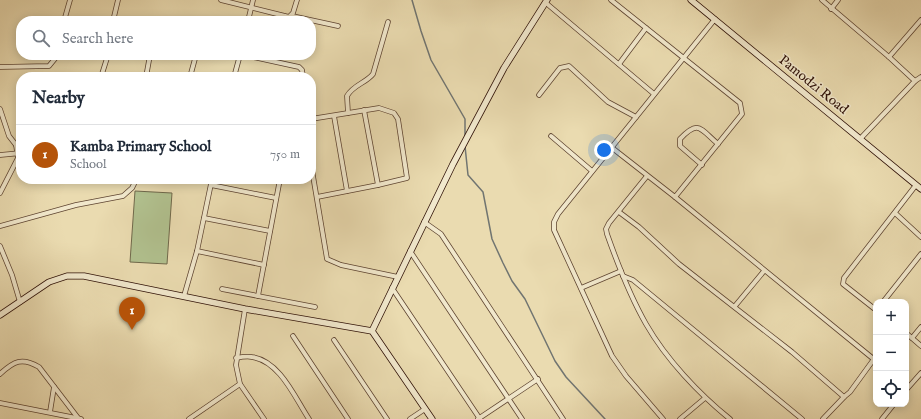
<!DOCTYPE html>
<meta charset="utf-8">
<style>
body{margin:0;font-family:"IM FELL English",serif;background:#f2f2f3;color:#1f2937}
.controls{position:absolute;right:12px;bottom:12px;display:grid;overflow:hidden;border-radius:8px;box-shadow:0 2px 10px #0003}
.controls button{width:36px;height:36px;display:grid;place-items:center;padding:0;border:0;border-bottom:1px solid #e0e1e3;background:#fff;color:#1f2937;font:20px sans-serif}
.you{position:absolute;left:604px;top:150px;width:14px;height:14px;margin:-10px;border:3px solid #fff;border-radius:50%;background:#1a73e8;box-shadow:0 0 0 6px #1a73e833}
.badge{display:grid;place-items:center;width:26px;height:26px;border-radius:50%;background:#b45309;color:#fff;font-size:13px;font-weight:700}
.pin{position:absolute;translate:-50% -33px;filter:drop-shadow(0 1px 2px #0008)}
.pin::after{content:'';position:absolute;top:21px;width:14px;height:12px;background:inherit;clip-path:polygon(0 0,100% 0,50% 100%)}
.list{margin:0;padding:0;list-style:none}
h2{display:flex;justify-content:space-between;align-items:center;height:52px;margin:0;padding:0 16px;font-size:17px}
h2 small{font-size:13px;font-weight:400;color:#747a83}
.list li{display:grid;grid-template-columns:26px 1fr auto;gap:12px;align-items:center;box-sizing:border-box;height:60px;padding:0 16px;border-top:1px solid #e0e1e3}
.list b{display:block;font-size:15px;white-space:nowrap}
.list p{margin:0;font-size:13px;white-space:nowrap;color:#747a83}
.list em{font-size:13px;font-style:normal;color:#747a83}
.icon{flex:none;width:22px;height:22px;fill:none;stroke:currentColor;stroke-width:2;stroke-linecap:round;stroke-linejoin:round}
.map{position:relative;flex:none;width:921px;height:419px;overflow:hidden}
.search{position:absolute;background:#fff;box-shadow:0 2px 10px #0003;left:16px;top:16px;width:300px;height:44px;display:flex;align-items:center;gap:10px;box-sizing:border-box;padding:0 14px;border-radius:16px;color:#747a83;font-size:15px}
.panel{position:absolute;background:#fff;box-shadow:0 2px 10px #0003;left:16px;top:72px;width:300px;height:112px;border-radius:16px}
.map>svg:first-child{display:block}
.green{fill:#b1c18f;stroke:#70694b}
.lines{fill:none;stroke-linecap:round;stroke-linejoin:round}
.stream{stroke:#717571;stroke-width:1.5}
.street-casing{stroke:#5e4431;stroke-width:5.5}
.secondary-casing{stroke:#2f1107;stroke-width:7}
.street{stroke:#f1e8cc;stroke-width:4}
.secondary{stroke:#f1e8cc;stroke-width:5.5}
.labels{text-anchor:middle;stroke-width:3;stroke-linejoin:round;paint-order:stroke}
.street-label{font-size:14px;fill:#2f1107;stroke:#f1e8cc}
</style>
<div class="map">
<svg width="921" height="419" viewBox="0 0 921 419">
<rect width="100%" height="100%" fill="#eadbb0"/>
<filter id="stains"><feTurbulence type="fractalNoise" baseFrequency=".005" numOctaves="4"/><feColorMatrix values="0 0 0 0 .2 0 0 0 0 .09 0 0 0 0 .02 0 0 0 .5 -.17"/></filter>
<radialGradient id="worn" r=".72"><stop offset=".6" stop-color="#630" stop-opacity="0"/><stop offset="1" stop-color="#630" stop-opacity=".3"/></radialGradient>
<path class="green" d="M135,191l37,2 -5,71 -37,-2z"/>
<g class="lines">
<g class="stream">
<path d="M412,0l9,31 10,29 34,59v17"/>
<path d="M465,146l3,29 15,17 9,47 11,24 9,18 13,18 30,62 11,16 39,42"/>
</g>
<g class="street-casing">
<g id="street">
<path d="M221,0l68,17 4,-4 4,-13"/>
<path d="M822,0l67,57 32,-37"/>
<path d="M546,3l108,91"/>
<path d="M831,9l7,-9"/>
<path d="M292,16l46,10"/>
<path d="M64,21l6,-21"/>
<path d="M113,21l5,-21"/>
<path d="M248,21l5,-21"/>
<path d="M244,55l55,12 3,3 1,7"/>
<path d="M619,64l27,-36"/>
<path d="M0,67l49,-1 9,-11"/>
<path d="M101,77l7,-22"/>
<path d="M146,77l4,-22"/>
<path d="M190,77l6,-22"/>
<path d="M234,77l6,-22"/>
<path d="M915,81l6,-4"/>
<path d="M539,95l21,-27 9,-2 39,36 28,15"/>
<path d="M0,109l9,27 7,9"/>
<path d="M364,110l14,75"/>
<path d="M348,113l-1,-17c6,-11 19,-13 26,-22l15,-52"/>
<path d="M334,116l13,75"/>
<path d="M311,119l68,-11 15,5 4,6 9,59 -29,7 -61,12"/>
<path d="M551,136l41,35"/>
<path d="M861,138l54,-57 -26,-24"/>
<path d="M611,147l64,50 67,-83 -2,-11 -129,-103"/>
<path d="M0,155l21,-2"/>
<path d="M311,164l16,95 14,6 57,12"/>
<path d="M702,165l-22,-19v-7c19,-20 20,-10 38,5"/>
<path d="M647,176l-38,47 -3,6 1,5c11,31 23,62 39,90 20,35 53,70 84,95"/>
<path d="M211,185l65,13"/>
<path d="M0,193l18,-35 -2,-13 5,-7"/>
<path d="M675,197l201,164"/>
<path d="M619,212l20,15 40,37 113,88 52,45 -21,22"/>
<path d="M895,213l26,24"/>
<path d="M204,218l66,13"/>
<path d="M424,222l17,12 122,185"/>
<path d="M0,226l76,-21 47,-9 9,-8 3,-6 7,-3"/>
<path d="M0,246l12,29 8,27"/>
<path d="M197,251l67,14"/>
<path d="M410,251l112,168"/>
<path d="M623,276l10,4 169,139"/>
<path d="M392,288l88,131"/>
<path d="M581,288l40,-17"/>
<path d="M222,289l93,18"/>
<path d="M184,296l13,-45 15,-72"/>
<path d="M258,296l22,-117"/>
<path d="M883,302l38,-48"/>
<path d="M735,306l29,-35"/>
<path d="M245,309l-9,56 4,19 24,35"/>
<path d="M876,310l-33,-26 1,-6 72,-93"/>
<path d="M906,333l15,13"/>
<path d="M293,336l55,83"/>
<path d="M912,338l9,-11"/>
<path d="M334,340l53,79"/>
<path d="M236,358c5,-1 11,-2 16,-1 28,4 43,41 57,62"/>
<path d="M0,374c14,-13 22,-17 39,-7l39,51"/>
<path d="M906,390l15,-17"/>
<path d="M844,397l6,-5 24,-33"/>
<path d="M0,403l81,16"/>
<path d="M50,412l4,-25"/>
<path d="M189,419l51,-35"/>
<path d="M410,419l15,-10"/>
<path d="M478,419l60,-40"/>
<path d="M663,419l-37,-43 -14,-20 -58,-126v-8l4,-8 157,-195"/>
<path d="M680,419l25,-21"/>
<path d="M882,419l12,-15"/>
</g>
</g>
<g class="secondary-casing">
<g id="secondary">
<path d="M691,0l230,189"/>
<path d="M0,315l49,-33 18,-6h17l161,33 127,22 60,88"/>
<path d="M372,331l81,-167 51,-96 43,-68"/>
</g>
</g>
<use href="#street" class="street"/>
<use href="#secondary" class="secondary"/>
</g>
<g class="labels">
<g class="street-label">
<text transform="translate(814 84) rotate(39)" y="5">Pamodzi Road</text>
</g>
</g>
<rect width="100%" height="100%" filter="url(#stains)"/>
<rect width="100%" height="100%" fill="url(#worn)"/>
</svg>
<div class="controls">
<button>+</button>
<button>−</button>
<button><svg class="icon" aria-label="locate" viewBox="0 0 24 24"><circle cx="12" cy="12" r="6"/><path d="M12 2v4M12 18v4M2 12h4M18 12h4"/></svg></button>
</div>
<div class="you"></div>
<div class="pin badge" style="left:132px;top:330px">1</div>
<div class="search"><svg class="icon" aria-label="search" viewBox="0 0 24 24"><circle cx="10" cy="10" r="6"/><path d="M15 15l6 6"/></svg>Search here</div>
<section class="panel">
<h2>Nearby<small></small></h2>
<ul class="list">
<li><span class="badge">1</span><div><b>Kamba Primary School</b><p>School</p></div><em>750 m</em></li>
</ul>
</section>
</div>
